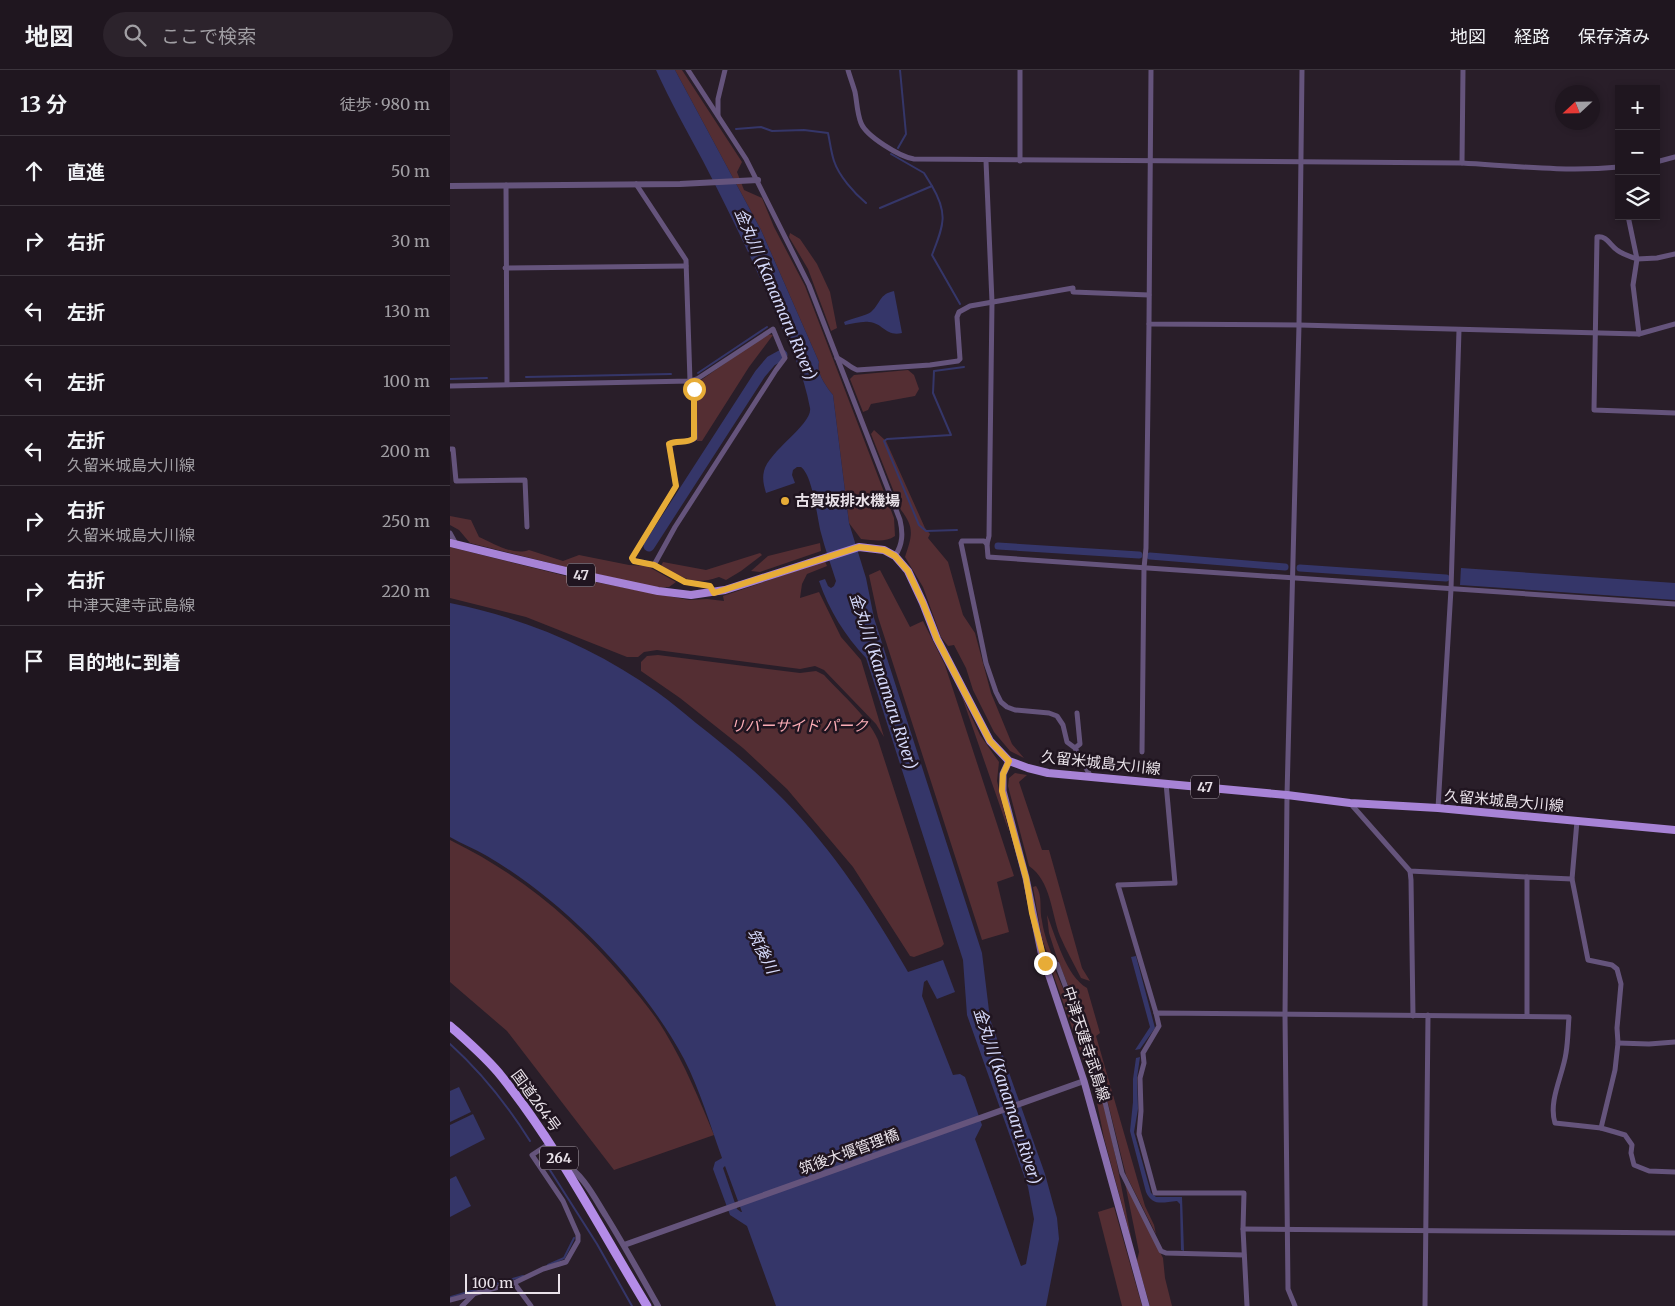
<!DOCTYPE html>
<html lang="ja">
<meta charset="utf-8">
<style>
body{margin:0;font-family:Merriweather,"Noto Sans JP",serif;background:#2c232c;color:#f1f3f6}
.controls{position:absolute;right:15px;top:15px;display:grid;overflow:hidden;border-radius:0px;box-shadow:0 2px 8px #0003}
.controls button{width:45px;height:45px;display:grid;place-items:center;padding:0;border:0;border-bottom:1px solid #3c353d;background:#1f161f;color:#f1f3f6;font:25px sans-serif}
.compass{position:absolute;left:1105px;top:15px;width:45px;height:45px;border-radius:50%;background:#1f161f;box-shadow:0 2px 8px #0003;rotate:248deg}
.scale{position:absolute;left:15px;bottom:12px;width:95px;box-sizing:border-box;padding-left:5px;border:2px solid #e9e2e9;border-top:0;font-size:14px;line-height:18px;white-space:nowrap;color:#e9e2e9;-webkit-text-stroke:4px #201520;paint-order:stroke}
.stop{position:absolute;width:15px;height:15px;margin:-11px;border:4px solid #e7ac37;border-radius:50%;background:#fff}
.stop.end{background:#e7ac37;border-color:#fff;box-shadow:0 1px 5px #0008}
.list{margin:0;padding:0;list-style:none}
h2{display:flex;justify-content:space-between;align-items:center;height:65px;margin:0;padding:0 20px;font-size:21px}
h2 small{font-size:16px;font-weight:400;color:#a19fa4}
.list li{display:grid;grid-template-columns:32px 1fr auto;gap:15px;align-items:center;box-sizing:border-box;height:70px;padding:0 20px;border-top:1px solid #3c353d}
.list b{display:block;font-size:19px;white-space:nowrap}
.list p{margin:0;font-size:16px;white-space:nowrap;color:#a19fa4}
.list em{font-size:16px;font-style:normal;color:#a19fa4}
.icon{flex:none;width:28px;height:28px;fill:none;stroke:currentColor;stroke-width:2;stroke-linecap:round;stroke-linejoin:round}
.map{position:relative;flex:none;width:1225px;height:1236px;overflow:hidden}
header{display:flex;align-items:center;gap:30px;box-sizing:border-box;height:70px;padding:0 25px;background:#1f161f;border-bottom:1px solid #3c353d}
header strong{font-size:24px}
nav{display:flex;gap:28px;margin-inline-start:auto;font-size:18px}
.search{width:350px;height:45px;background:#2c232c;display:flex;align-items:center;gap:12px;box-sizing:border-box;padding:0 18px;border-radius:28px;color:#a19fa4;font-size:19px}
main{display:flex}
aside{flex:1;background:#1f161f}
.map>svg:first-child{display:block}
.green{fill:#542e33}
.water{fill:#353669;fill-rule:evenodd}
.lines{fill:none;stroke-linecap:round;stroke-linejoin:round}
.stream{stroke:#353669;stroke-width:2}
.canal{stroke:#353669;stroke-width:7}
.river{stroke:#353669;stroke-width:11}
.minor{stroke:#65547c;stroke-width:5}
.tertiary{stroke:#65547c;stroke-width:6}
.secondary{stroke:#8a6faf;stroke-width:7}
.primary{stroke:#a783d6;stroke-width:8}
.trunk{stroke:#b48ce8;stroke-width:9}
.route{stroke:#e7ac37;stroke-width:6}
.poi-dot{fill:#e7ac37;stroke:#201520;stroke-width:2}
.labels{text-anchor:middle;stroke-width:5;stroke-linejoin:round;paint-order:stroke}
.shield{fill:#201520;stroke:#ada4ad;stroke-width:1}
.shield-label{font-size:14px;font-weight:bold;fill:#e9e2e9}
.poi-label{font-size:15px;font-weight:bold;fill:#e9e2e9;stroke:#201520;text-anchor:start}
.park-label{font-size:15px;font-style:italic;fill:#fcadb6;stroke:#201520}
.street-label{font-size:15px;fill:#e9e2e9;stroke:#201520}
.water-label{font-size:16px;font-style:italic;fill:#d5d9fb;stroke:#201520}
</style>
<header>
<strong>地図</strong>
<div class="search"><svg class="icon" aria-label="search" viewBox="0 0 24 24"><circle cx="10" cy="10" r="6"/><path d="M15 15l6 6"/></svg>ここで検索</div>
<nav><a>地図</a><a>経路</a><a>保存済み</a></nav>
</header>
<main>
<aside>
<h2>13 分<small>徒歩 · 980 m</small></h2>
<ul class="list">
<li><svg class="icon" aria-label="ahead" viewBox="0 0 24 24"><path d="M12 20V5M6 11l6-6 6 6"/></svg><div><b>直進</b></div><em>50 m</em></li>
<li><svg class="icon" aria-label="right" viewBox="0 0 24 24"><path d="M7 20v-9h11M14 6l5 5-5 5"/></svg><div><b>右折</b></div><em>30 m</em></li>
<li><svg class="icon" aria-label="left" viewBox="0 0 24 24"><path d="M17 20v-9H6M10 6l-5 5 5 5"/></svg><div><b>左折</b></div><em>130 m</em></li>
<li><svg class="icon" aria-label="left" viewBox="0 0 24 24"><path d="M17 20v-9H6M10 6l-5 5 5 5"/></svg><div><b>左折</b></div><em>100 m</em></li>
<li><svg class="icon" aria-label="left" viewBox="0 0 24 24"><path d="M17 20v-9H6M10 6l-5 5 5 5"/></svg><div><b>左折</b><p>久留米城島大川線</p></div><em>200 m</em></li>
<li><svg class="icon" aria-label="right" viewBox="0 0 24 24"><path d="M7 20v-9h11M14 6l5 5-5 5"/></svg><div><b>右折</b><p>久留米城島大川線</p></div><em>250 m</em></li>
<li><svg class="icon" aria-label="right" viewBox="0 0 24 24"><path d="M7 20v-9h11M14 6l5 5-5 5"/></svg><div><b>右折</b><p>中津天建寺武島線</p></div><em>220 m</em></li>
<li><svg class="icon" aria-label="arrive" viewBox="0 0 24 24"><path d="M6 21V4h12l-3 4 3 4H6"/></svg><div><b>目的地に到着</b></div></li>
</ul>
</aside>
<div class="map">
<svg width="1225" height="1236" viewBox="0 0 1225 1236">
<rect width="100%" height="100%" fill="#291e29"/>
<g class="green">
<path d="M225,0h7l60,92 -5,10 7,18 18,8 12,29 31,59 89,232 1,18c-10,7 -22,4 -34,3l-12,-16 -16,-128c-7,-9 -17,-22 -14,-33l-58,-132z"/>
<path d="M340,163l10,6 17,25 13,28 7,36 -6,3 -23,-62 -19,-32z"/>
<path d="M316,264l7,1 -24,32 -47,74h-5v-58z"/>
<path d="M458,300l6,5 5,14 -4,7 -44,8 -3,6 -5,2 -13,-33 4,-4z"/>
<path d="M424,360l12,11 39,87 5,6 -2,4 20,24 15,53 12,18 16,60 21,51 12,14 -14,-7 -16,-19 -21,-42 -7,-22 -12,-23 -6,1 -7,-9 -18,-50 -18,-30c7,-21 10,-29 -4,-47l-30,-76z"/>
<path d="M0,446l21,4 8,17c14,6 34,19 50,13l34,11 16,-6 50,10 18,1 29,16 -7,5 -11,1 -92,-21 -96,-24 -11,-13 -9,-5z"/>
<path d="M370,473l1,8 -61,21 -9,-1 17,-15z"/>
<path d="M0,477l124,31 115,22 18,-1 17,2 -1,-5 102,-35 2,5 -20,8 -5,10 -2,14 19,-6 22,45 20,23 23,77 -8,-13 -52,-54 -9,-4 -15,3 -143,-19 -13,2 -6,5h-11l-101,-40 -76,-19z"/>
<path d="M310,483l2,2 -21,16 -15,9 -7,-3c-26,9 -35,1 -58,-11l2,-4 43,8z"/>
<path d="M430,500l30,57 13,-6 22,44 69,211 -17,6 12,50 -27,8 -104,-323 -9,-42z"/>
<path d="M208,585l142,18 16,-2 8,4c18,20 43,40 54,65l66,204 -3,3 -27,10 -4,-1 -57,-89 -66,-78 -44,-41 -63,-50 -39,-27v-9l6,-6z"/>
<path d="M511,624l19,41 19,27 -2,19 12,51z"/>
<path d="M565,703l12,2 -8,7 23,68h7l33,118 8,13 -9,-3c-7,-14 -15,-28 -21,-42 -9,-24 -9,-55 -31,-70l-21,-80 1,-8z"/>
<path d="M0,770c71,35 122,78 174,138 14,17 30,35 41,54 20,33 34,67 49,103l-100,35 -107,-139 -57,-49z"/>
<path d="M586,816c7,10 3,23 6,35 2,14 7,26 12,39l-5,-2 -7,-19 -9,-52z"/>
<path d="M597,845c9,22 19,61 40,73l13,45 -4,3 49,170 9,19 2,9 -30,-59 -27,-108 -16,-45 -26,-64 -8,-25z"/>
<path d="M605,900c15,34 30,68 40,104 17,55 26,112 37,168l-28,-104 -9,-45 -43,-122z"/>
<path d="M675,1113l38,75 2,20 7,28h-22l-13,-45 2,-9z"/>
<path d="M664,1137l28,99h-20l-24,-94z"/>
</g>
<g class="water">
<path d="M206,0h19l86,160 58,132c-3,11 7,24 14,33l16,128 17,55 8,40 108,335 8,66 55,155 12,44 2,21 -13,67h-270l-29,-80 -17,-11 -17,-46 2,-7 7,-4c-12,-33 -22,-68 -38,-99 -41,-77 -121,-159 -197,-203 -12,-7 -25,-12 -37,-19v-234c75,15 145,45 207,89 14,10 26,20 39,31 31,24 61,49 88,77 49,50 89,111 124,172l35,-12 12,32 -18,7 -10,-19 -3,2 -2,14 31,79 7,-1 5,3 17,48 -7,14 46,127 5,-2 8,-45 -6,-32 -61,-172 -4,-55 -97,-302c-21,-22 -37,-48 -47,-77l6,-2 3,7 3,2 3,-2 2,-5c-5,-16 -11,-32 -15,-48 -4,-15 -8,-57 -20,-66h-4l-4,3 -1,5 3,8 -29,10c-2,-7 -4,-14 -2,-22 5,-20 49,-47 46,-63 -6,-34 -21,-65 -35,-96 -22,-51 -46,-101 -72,-151 -16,-30 -33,-60 -47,-91zM275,1096l17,46h-1l-4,-3 -14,-41z"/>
<path d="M444,221l8,42c-16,4 -19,-10 -33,-11 -7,-1 -17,2 -24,3l-1,-3c7,-3 23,-7 27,-10 10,-9 8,-18 23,-21z"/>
<path d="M1011,498l214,15v17l-215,-15z"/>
<path d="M686,886l19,72 -15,21 -5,1 15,-23 -19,-70z"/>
<path d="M690,987l-3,21 1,31 -4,23 17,61 5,4h26l2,54 -3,-1 -1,-46 -3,-3c-14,1 -24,6 -31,-9l-16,-61 3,-29v-23l3,-21z"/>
<path d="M9,1017l12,25 -21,10v-31z"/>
<path d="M23,1044l12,25 -35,18v-32z"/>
<path d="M6,1106l15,30 -21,11v-38z"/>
</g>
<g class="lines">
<g class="stream">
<path d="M286,59l25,-2 11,4 32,-1 24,3c2,9 3,19 6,28 5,15 20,32 32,42"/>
<path d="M448,78l8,-14 -6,-64"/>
<path d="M441,84l33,19 8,13"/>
<path d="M430,138l52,-22c17,29 11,40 0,69l28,49"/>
<path d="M248,303l69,-46"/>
<path d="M76,307l145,-3"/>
<path d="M0,309l37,-1"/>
<path d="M507,460l-31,1 -7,-6 -35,-84 3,-2 64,-4 -18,-42 1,-22 30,-4"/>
<path d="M0,974c31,28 58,62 80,97"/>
<path d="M98,1097l49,77 35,62"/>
<path d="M98,1195l16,-7 10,-20"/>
<path d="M1,1227l72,-21"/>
</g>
<g class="canal">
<path d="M548,476l141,9"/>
<path d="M700,486l135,11"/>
<path d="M850,498l146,10"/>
</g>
<path class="river" d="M199,476l111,-172 11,-13 11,-6"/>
<g class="minor">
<path d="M238,0l58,89 63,126 91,235c3,13 3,24 -5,36"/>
<path d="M398,0c2,7 5,15 7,22 2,10 2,21 6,31 5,13 39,34 53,36l548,4c52,3 104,9 157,4"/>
<path d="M570,0v91"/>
<path d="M701,0l-2,254 150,1 340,9 36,-10"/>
<path d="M268,45v-16l7,-29"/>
<path d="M536,91l6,141 -3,234 -2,8 -3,-3h-22l-1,2 25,120 10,29 5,10 6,5 8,3 34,3 8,3 6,9 4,17 8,6 16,29"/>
<path d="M1206,92l19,-5"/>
<path d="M1012,93l1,-93"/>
<path d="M56,115l1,199"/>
<path d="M1178,146l9,43 20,-1 18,-4"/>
<path d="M55,198l181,-2"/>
<path d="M1189,264l-6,-49 4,-26c-6,-2 -15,-5 -20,-9 -7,-5 -11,-15 -20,-13l-3,173 81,3"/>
<path d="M387,288c8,3 12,9 20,12l73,-5 28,-4 2,-2 -3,-42 2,-5 11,-6 103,-18v4l76,3"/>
<path d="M0,316l240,-5 -4,-121 -50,-76"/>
<path d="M0,379h3l3,32 69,-1 2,47"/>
<path d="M0,463l6,11"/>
<path d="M537,474l1,13 687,47"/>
<path d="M204,495l21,-38 101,-157 9,-12 -12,-29 -76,50 -7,2 4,8 1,49c-7,6 -18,2 -26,6l7,42 -44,72 2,3 20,4 31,17 25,4 4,7"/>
<path d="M625,678l5,-4 -3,-31"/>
<path d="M692,682l2,-184 2,-20 3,-224"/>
<path d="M900,733l60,68 117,6"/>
<path d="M988,738l13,-219 8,-259"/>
<path d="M1127,751l-5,58 16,81 24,5 5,4 4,15 -4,44 1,15 -3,27 -14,58"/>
<path d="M960,801l1,9 2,136"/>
<path d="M607,894l40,105 25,104 39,78 5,2 78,2"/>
<path d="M706,943l-38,-128 57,-2 -9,-100"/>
<path d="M1077,946v-139l45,2"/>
<path d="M1168,973l31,1 26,-2"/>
<path d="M793,1159l432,4"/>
<path d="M64,1213l17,23"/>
<path d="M0,1230l64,-17 29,-14 23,-7 12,-21v-6l-15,-34 -31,-46 18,-12"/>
<path d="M12,1236l12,-12"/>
<path d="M797,1236l-4,-77 1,-36h-89l-16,-59 2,-23 -1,-33 4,-15 -1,-10 16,-27 -3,-13 413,4c-1,12 -1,24 -3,36 -3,22 -18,48 -11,70l46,5 14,4 10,3 7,10 -1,8 3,12 15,6 26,1"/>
<path d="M845,1236l-7,-17 -3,-274 2,-220 12,-470 3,-255"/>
<path d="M975,1236l3,-291"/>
</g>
<g class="tertiary">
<path d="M0,116l230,-2 78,-4"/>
<path d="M113,1093c20,11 31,34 43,53 18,29 35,60 52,90"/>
<path d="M174,1175l460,-164"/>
</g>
<path class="secondary" d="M559,691l-6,13v17l23,87 15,74 43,129 62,225"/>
<path class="primary" d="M0,473l124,30 84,18 33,4 34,-5 134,-43 25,3 11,6 13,15 15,32 14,36 53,102 19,20 19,7 20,5 239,22 63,8 88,5 237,22"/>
<path class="trunk" d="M0,956c18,16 37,32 52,51 56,70 98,152 145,229"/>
</g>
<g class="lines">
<path class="route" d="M244,319v49c-6,6 -17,2 -25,6l7,42 -44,72 2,3 20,4 31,17 25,4 4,7 145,-46 25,3 11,6 13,15 15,32 14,36 53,102 19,20 -6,13 -1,17 24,87 6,35 13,50"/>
</g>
<circle class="poi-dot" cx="335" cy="431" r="5"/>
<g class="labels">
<g class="shield">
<rect x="117" y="493.5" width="28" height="23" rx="4"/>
<rect x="741" y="705.5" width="28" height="23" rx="4"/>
<rect x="90" y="1076.5" width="38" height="23" rx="4"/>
</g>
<g class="shield-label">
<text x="131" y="510">47</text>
<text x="755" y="722">47</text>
<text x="109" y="1093">264</text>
</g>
<g class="poi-label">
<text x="345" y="436">古賀坂排水機場</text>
</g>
<g class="park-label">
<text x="349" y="661">リバーサイド パーク</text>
</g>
<g class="street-label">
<text transform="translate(651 693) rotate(6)" y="5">久留米城島大川線</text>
<text transform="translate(1054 731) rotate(5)" y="5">久留米城島大川線</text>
<text transform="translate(636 974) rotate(72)" y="5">中津天建寺武島線</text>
<text transform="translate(86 1031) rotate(54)" y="5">国道264号</text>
<text transform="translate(399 1082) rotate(-20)" y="5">筑後大堰管理橋</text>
</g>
<g class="water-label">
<text transform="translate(326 224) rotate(67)" y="6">金丸川 (Kanamaru River)</text>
<text transform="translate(434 611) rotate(72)" y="6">金丸川 (Kanamaru River)</text>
<text transform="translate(313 881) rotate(63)" y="6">筑後川</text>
<text transform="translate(558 1026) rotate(72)" y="6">金丸川 (Kanamaru River)</text>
</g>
</g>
</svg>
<div class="controls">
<button>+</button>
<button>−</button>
<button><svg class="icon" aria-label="layers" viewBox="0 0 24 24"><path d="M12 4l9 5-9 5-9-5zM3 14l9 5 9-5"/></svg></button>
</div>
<svg class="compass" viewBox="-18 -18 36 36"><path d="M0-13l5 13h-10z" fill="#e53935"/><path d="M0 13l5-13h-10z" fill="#a19fa4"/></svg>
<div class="scale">100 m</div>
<div class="stop" style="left:244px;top:319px"></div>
<div class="stop end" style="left:595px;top:893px"></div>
</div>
</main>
